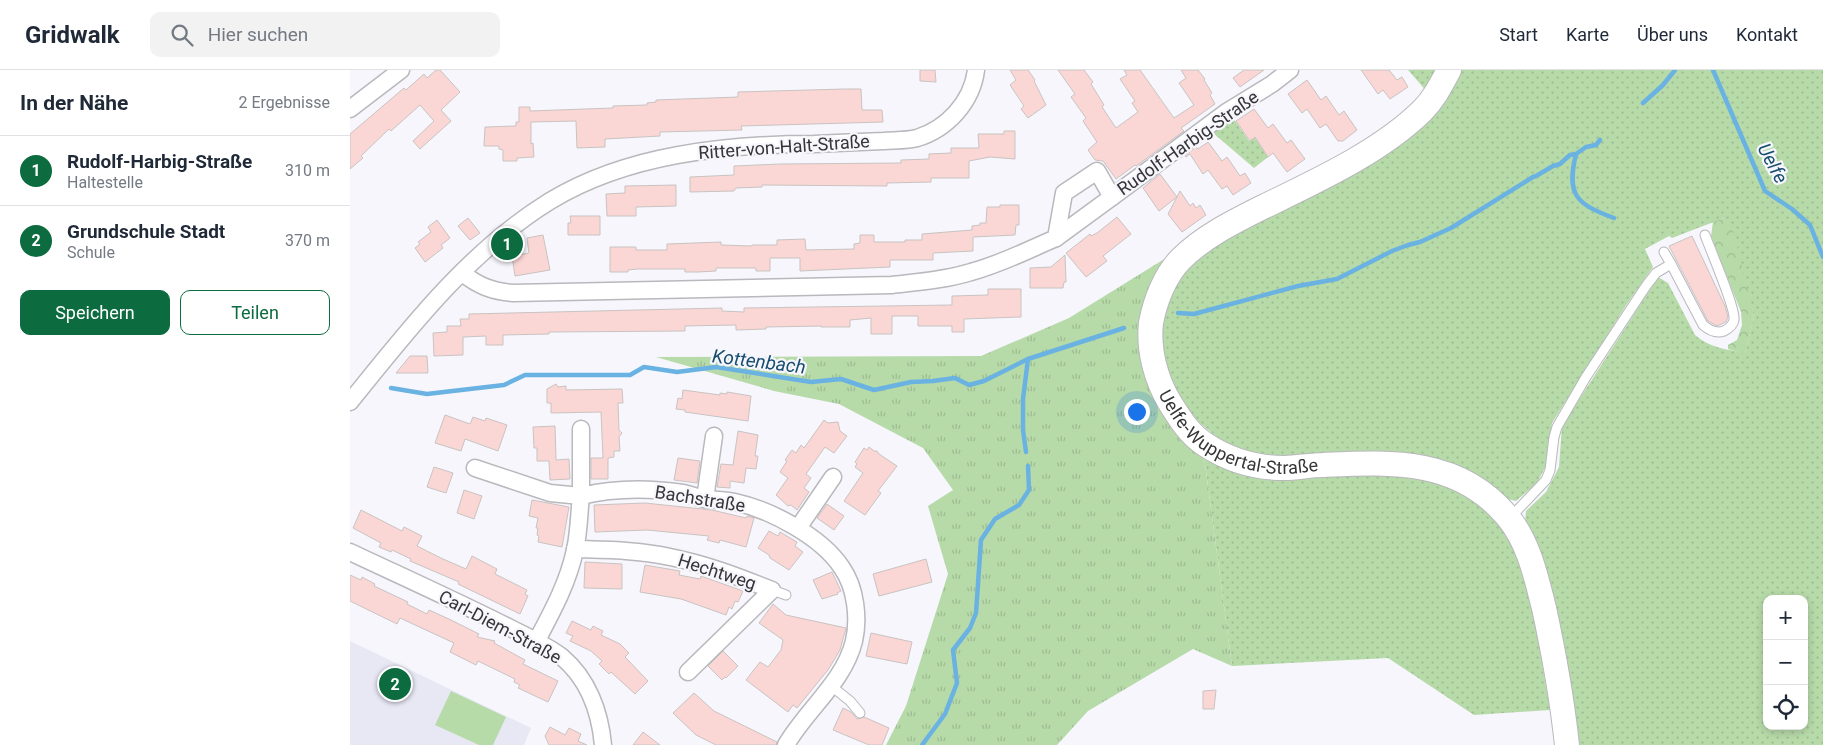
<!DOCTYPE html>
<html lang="de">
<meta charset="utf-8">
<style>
body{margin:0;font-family:Roboto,sans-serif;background:#f2f2f3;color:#1f2937}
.controls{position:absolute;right:15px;bottom:15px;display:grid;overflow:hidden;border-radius:10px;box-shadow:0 2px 8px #0003}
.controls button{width:45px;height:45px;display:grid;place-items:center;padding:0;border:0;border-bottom:1px solid #e0e1e3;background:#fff;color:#1f2937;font:25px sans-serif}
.you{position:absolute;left:786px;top:341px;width:18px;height:18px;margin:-12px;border:4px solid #fff;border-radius:50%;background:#1a73e8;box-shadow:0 0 0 8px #1a73e833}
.badge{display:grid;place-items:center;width:32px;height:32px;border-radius:50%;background:#0c6b3f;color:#fff;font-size:16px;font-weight:700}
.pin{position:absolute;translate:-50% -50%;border:2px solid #fff;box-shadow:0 1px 5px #0006}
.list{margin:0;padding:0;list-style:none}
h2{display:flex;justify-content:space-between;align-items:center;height:65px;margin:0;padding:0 20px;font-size:21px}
h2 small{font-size:16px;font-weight:400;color:#747a83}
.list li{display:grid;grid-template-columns:32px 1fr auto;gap:15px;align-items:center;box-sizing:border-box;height:70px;padding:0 20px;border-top:1px solid #e0e1e3}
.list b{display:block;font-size:19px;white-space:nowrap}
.list p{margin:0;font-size:16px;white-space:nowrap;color:#747a83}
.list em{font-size:16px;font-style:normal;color:#747a83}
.actions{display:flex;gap:10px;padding:15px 20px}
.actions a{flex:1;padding:11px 0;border:1px solid #0c6b3f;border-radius:10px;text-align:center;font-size:18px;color:#0c6b3f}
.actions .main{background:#0c6b3f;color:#fff}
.icon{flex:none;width:28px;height:28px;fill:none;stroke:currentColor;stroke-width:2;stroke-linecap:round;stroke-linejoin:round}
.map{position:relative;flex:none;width:1473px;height:675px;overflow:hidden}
header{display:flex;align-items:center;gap:30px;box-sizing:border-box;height:70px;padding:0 25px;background:#fff;border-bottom:1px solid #e0e1e3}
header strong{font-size:24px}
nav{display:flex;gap:28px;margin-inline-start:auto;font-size:18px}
.search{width:350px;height:45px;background:#f2f2f3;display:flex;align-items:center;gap:12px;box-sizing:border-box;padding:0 18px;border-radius:10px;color:#747a83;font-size:19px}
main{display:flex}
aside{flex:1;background:#fff}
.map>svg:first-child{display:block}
.built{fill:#e8e8f5}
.grass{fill:url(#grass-dots);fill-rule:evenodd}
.forest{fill:url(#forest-crowns)}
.park{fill:url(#park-tufts)}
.pitch{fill:#b7daa9}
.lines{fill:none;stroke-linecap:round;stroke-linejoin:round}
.stream{stroke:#6ab2e2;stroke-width:4.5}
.building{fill:#fad7d4;stroke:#c9c3c2}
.service-casing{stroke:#b8b8bd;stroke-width:11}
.minor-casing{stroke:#b8b8bd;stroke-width:19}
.secondary-casing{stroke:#b8b8bd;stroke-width:26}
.service{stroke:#fff;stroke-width:9}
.minor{stroke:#fff;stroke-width:16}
.secondary{stroke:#fff;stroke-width:24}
.labels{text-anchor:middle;stroke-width:4.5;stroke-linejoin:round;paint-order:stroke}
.street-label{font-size:18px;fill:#363638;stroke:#f6f6fc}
.water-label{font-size:19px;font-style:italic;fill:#174e6f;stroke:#f6f6fc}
</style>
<header>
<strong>Gridwalk</strong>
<div class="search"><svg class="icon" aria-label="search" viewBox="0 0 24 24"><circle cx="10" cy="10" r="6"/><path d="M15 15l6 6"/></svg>Hier suchen</div>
<nav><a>Start</a><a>Karte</a><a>Über uns</a><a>Kontakt</a></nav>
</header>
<main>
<aside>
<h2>In der Nähe<small>2 Ergebnisse</small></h2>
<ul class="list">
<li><span class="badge">1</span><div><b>Rudolf-Harbig-Straße</b><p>Haltestelle</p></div><em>310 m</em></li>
<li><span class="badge">2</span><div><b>Grundschule Stadt</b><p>Schule</p></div><em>370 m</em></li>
</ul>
<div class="actions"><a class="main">Speichern</a><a>Teilen</a></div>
</aside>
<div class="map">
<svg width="1473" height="675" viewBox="0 0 1473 675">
<defs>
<pattern id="grass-dots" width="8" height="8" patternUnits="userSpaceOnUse" patternTransform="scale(1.25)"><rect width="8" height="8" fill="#b7daa9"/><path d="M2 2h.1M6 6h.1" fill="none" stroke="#9ebc92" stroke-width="1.8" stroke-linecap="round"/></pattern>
<pattern id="forest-crowns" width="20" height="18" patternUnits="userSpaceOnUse" patternTransform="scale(1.25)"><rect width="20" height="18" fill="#b7daa9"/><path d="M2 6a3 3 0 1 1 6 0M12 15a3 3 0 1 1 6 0" fill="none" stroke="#9ebc92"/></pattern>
<pattern id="park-tufts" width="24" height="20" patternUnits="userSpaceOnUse" patternTransform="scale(1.25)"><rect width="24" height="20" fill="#b7daa9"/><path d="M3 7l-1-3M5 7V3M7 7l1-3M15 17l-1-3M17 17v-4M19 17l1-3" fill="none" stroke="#9ebc92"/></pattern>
</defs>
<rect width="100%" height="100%" fill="#f6f6fc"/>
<path class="built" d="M0,571l181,87 -7,17h-174z"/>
<g class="grass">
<path d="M1058,0h36l-15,24z"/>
<path d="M1105,0h368v675h-245l-53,-221 1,-13 20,-19 13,-25 3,-41 96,-149 10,6 27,52c13,12 33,15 50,18l9,-36 -30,-99 -52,20 -3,-2 -24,13 8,18 -26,37 -75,119 -4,39 -11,21 -21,18 -13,-3 -21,-18 -210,-22 -32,-7 -21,-12 -36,-30 -11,-22 -8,-31 -3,-23 7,-38 27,-43 125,-67zM1417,529h37v127h-37z"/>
<path d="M884,49l15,22 6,-4 13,20 -14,11 -41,-35z"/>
<path d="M853,379l214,23 68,31 40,60 25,147 -76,5 -86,-57 -156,8z"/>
</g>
<path class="forest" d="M1374,148l6,7 4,8 20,84 -9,37 -17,-5v-4l9,-5 5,-15 -1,-13 -30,-76 2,-14z"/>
<path class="park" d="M824,183l-28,78 57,118 29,217 -39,-17 -105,62 -31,34h-171l20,-39 42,-132 -20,-68 25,-16 -30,-42 -84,-44 -65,-13 -118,-34 325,-1 88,-38z"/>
<path class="pitch" d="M101,621l55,26 -13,28h-14l-44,-20z"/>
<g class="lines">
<g class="stream">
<path d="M1363,0l52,121 27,18 18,16 13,32"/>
<path d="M1293,33l20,-18 12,-15"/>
<path d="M1226,84c-10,41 0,50 38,64"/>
<path d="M828,243l16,1 104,-28 39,-7 55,-28 16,-6 12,-3 31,-14 82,-51 3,-1 17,-10 7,-2 10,-9 6,-1 10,-7 10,-2 4,-5"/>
<path d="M41,318l36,6 77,-9 21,-10h105l14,-8 33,5 39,-5 95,15 30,-3 33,11 37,-8 22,-1 22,-3 14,7 15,-4 44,-22"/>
<path d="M676,382l-3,-22v-31l5,-40 96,-31"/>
<path d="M572,675l23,-31 12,-31 -4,-33 17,-22 6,-15 5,-73 14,-21 24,-14 10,-15 -1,-24"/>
</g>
</g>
<g class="building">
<path d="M86,0h4l20,22 -19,18 10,11 -31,28 -7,-8 21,-20 -14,-16 -29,26 -2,-2 -28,27 2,2 -13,11v-35l54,-46 2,2 18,-16 3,4z"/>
<path d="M570,0h15l1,12 -16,-1z"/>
<path d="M660,0h18l7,10 -1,1 12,24 -18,13 -7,-9 3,-3 -14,-21 6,-5z"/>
<path d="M708,0h26l9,12 -2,2 13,21 -2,2 14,21 22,-16 -6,-9 3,-2 -15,-22 7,-4 -3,-5h16l34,48 20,-13 -15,-22 7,-5 -5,-8h17l7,9 -1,1 8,13 -2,2 5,9 -34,24 3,3 -48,35 -1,-1 -19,14 -13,-18 -8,-1 -7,-10 9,-8 -14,-21 3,-3 -15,-21 4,-3z"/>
<path d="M894,0h20l-24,17 -7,-9z"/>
<path d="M1011,0h28l8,10 5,-3 6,10 -18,12 -7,-9 -5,4z"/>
<path d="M957,10l14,20 5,-4 13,19 5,-4 13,19 -14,11h-5l-12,-17 -6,4 -13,-19 -5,4 -14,-19z"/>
<path d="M494,19h17l1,21h20l1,12 -142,4 1,4 -82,2v4l-55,3v8l-28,1 -1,-27 -45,1v22l2,-1 1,14 -17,1v3h-14v-11l-4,-1v-3h-15l1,-19 31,-1v-4h3v-15h11v4l83,-3v-2l34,-1v-2l9,-1v-2l82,-3v-5z"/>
<path d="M904,39l14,19 5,-4 14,19 4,-3 14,19 -18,13 -14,-19 -5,4 -13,-20 -5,4 -14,-20z"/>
<path d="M654,61h11v28l-25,-2 -21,4v17h-38v4l-44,1v3l-125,-1v2l-26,1 -2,3 -44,1v-15l44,-2v-9l47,-2 120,-1v-3l28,-1v-5l22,-1v-5h28l-1,-14h26z"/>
<path d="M858,72l14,19 5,-4 13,19 5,-3 6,10 -18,12 -6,-9 -5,3 -14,-19 -5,4 -13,-20 -4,3 -1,-1 11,-9 2,2z"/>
<path d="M810,104l17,23 3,-6 10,15 3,-3 3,5 4,-3 6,10 -24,17 -14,-18 9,-17 -18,14 -16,-23z"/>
<path d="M326,115v21l-40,1v9h-29l-1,-22 19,-1v-7z"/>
<path d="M650,135h19v20h-3l-1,10 -42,2v14l-40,2v7h-43v7l-90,4v-13h-30v13h-14v-3h-40v3l-18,1h-13v-3h-48l-9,1v2h-18v-25h26v3h31v-6l54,-2v3l31,1v-1h25v-5l28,-1 1,11 48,-1v-5l6,-1v-8h14v7h31v-2h17v-6l50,-4v-4l8,-1v-2h6l1,-16h13z"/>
<path d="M220,146h30v19h-32v-12h3z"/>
<path d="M767,147l14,17 -28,22 4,5 -21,16 -20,-24 24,-19 1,2 6,-3z"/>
<path d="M118,148l12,15 -10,7 -12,-14z"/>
<path d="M87,150l13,18 -9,7 2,3 -18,14 -10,-14 5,-4 -2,-2 13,-10 -3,-5z"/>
<path d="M193,165l7,35 -35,6 -3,-20 17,-3 -2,-15z"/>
<path d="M1342,166l33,70 3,11 -2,5 -9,4 -9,-5 -39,-75z"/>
<path d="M715,185l1,27h-2l-1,6h-33v-20l21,-1z"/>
<path d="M638,219h33v28l-57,2v13h-12v-6h-34v-10h-26v18h-21v-16l-21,2v7h-29v-1l-55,1v2l-30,1v-5l-51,1v5l-136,1v2l-46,1v10h-17v-9l-23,1v18l-29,1 -1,-23 14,-1v-6h14l-1,-7h9v-5l253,-6v3l22,1v-4l208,-3v-9l36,-1z"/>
<path d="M60,286h17l1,17h-32z"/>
<path d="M206,314l2,3 8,-1v4l56,-1 1,14h-5l1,27 3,3 -3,4 1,14h-6v6l-6,1v21h-17v-21h12l-2,-46 -50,1v-10h-4v-14z"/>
<path d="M333,320l37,5v-2l7,1v-2l24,4 -3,25 -63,-9v-2l-9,-1 2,-11 4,1z"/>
<path d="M95,345l25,9 3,-7 12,4 1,-3 21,7 -9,26 -33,-12 -4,12 -26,-8z"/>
<path d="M474,350l4,3 10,-1 2,9 7,5 -13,17 -9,-6 -19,27 5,4 -7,10 5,4 -12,18 -6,-5 -3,1 -12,-11 12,-17 -8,-6 7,-11 -2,-1 7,-10 4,3 5,-8 3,3z"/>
<path d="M205,356l1,34 13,-1 1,20 -20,1 -1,-19h-12v-13h-3l-1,-21z"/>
<path d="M388,361l20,4 -3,21h3l-2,13 -10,-1 -2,15 -14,-2v7l-13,-1 4,-23 12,1z"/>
<path d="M519,377l5,4h3l2,3 18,12 -19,25 3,2 -16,22 -21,-14 19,-28 -8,-6 2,-3 -2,-2 9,-14 3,2z"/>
<path d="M328,388l22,3 -3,22 -23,-3z"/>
<path d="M84,397l19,6 -7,20 -19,-6z"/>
<path d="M114,420l18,6 -8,23 -17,-6z"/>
<path d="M182,430l37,7 -7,40 -24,-5 1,-6 -2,-1 1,-7h-2l2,-10 -9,-2z"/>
<path d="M295,433l67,7 34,8 1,-2 7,2 -8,29 -26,-7 -1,3 -12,-3 2,-4 -62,-6 -52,2 -1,-27z"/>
<path d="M477,434l17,12 -10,14 -17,-12z"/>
<path d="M11,440l41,21 2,-4 18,9 -5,10 26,13 23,10 6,-13 25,13 -2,5 32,16 -2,4 3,2 -8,18 -62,-30 1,-2 -49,-21 1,-2 -19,-9 -1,2 -12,-5 2,-4 -28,-15z"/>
<path d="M419,461l9,5 2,-4 17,10 -2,4 8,6 -14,18 -19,-12 -1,-3 -11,-7z"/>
<path d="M576,489l6,23 -53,14 -6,-22z"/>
<path d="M235,492l37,2v25l-38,-1z"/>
<path d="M295,495l35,6 -1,4 21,4 1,-3 42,15 -5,11 -3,-1 -3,8 -3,-2 -3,8 -45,-16 -41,-7z"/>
<path d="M482,502l9,19 -4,2 1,1 -16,5 -9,-19z"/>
<path d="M0,505l11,5 1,-3 13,7 -1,2 34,16 -1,2 20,10 2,-4 22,10 28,14 -2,3 18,4 -1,2 31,17 -2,4 35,17 -10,21 -30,-14 2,-3 -6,-3 1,-3 -37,-18 -2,4 -26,-13 4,-9 -54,-25 -3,6 -47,-23z"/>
<path d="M423,534l13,11 60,13 -6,22 -12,20 -31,38 -4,-3 -5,7 -42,-32 14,-18 8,5 13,-17 2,-10 -24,-17z"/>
<path d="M222,551l19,9 2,-4 10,5 -2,4 19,9 9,9 -4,4 23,24 -13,13 -24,-22 -2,2 -10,-10 3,-3 -11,-10 -21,-10 3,-5 -7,-3z"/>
<path d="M521,563l41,9 -5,22 -41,-8z"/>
<path d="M373,581l15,15 -12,12 -1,-1 -3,3 -14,-14z"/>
<path d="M866,620l-2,19h-11v-18z"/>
<path d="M344,623l20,18 63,31 -1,3h-60l-20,-10 -23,-22z"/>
<path d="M493,638l8,4 6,7 7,-2 25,11 -7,17h-13l-36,-15z"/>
<path d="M200,657l15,8 4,-7 12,6 -3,7 9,4h-38l-4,-9z"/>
<path d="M293,662l17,13h-27z"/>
</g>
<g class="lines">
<g class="service-casing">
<g id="service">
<path d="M1314,182l7,12"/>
<path d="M1160,448l36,-38 4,-10 4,-33 3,-10 29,-50 60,-91 10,-13 15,-9 32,61c6,5 13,9 21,6 4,-2 9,-6 10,-11 2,-11 -24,-71 -29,-85"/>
<path d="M422,520l14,5"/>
<path d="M480,615l20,16 10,12"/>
</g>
</g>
<g class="minor-casing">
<g id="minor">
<path d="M0,39l51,-39"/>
<path d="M706,168l56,-41"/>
<path d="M112,203c17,13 29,18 51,20l379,-8c26,-3 53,-5 79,-13 30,-8 57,-22 85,-34l8,-45 33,-22 15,26 116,-86 44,-27 18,-14"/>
<path d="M0,332c58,-72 119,-151 200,-201 38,-23 84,-38 128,-46 45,-8 91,-11 136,-11 23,-1 46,-2 69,-3 10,-1 23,0 34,-3 30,-9 55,-36 59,-68"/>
<path d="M125,398l75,25 31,3v-67"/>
<path d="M355,429l9,-63"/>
<path d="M448,458l35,-51"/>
<path d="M225,479c32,1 64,1 95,8 36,7 69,20 102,33l-84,82"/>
<path d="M0,482c51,24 102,47 152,72 18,9 45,21 60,33 26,22 38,55 41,88"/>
<path d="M186,572c16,-30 32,-59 39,-92 4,-18 4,-36 6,-54 33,-8 68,-8 102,-3 7,2 14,4 22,6 10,1 20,1 30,3 36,8 87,35 107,66 14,20 17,51 12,73 -10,41 -48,69 -68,104"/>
</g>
</g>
<g class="secondary-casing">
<g id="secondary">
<path id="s1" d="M1099,0c-8,15 -15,29 -27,41 -43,42 -108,71 -161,97 -28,14 -58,29 -80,51 -16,16 -26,42 -30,64 -3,27 5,57 19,80 10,16 20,32 36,42 23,15 51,23 78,23 13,0 26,-3 39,-3 69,-3 135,-7 184,51 22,26 29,61 37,92 10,46 18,91 23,137"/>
</g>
</g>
<use href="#service" class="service"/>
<use href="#minor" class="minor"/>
<use href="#secondary" class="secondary"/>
</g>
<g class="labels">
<g class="street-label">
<text transform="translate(838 73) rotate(-35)" y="6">Rudolf-Harbig-Straße</text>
<text transform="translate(434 77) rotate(-4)" y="6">Ritter-von-Halt-Straße</text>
<text dy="6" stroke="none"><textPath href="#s1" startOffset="568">Uelfe-Wuppertal-Straße</textPath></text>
<text transform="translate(350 429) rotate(9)" y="6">Bachstraße</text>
<text transform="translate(367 502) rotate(18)" y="6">Hechtweg</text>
<text transform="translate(150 557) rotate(28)" y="6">Carl-Diem-Straße</text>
</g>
<g class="water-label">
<text transform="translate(1423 93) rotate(62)" y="7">Uelfe</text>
<text transform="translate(409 291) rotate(7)" y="7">Kottenbach</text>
</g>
</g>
</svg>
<div class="controls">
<button>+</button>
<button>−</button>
<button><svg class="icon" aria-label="locate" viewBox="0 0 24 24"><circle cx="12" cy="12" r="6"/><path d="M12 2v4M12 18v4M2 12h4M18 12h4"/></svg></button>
</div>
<div class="you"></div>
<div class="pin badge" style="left:157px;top:174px">1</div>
<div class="pin badge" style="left:45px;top:614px">2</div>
</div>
</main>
